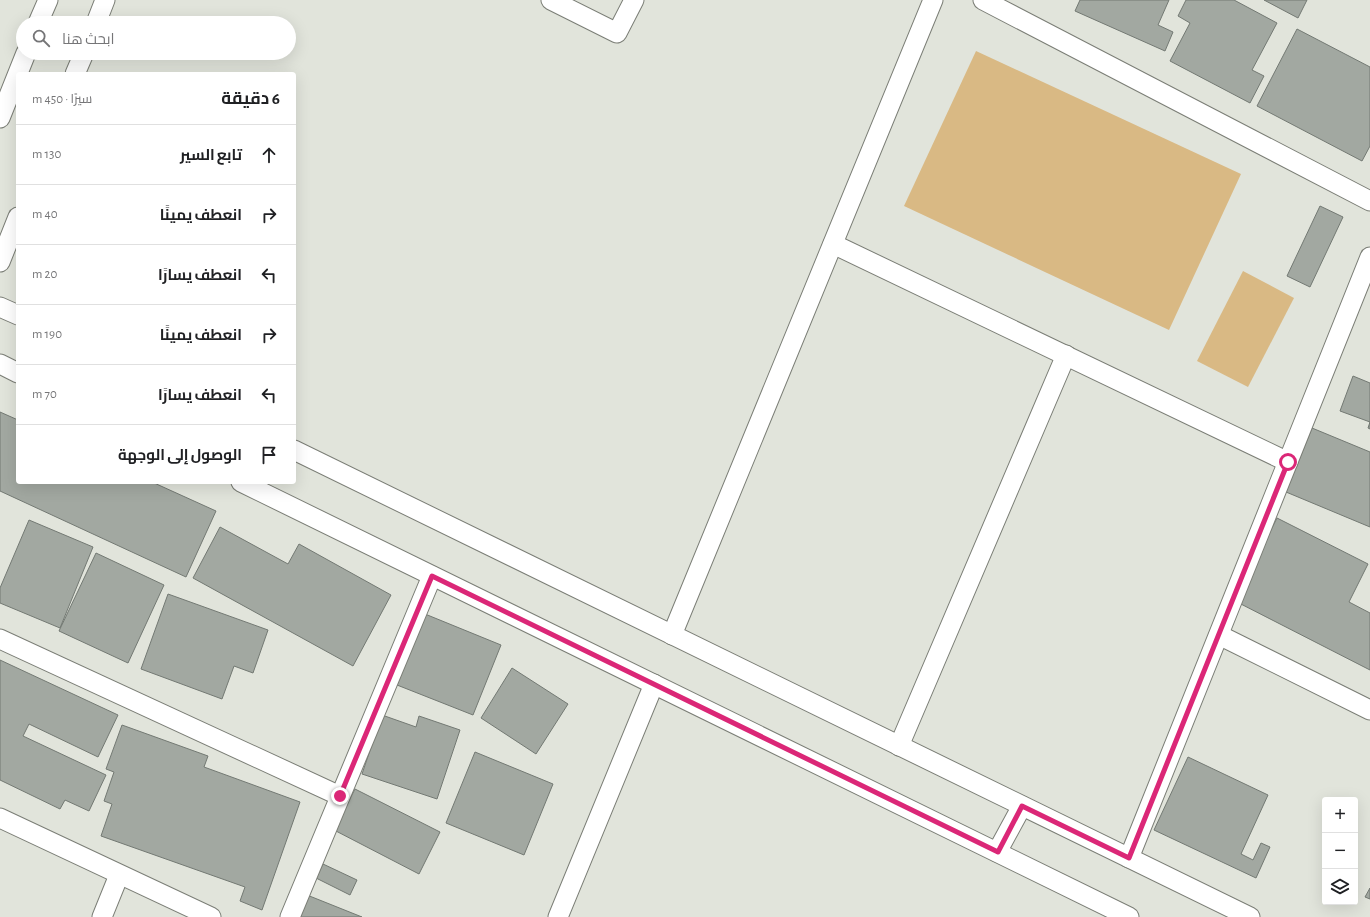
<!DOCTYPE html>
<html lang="ar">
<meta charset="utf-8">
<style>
body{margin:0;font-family:"Alegreya Sans",Cairo,sans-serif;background:#f2f2f2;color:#202124;direction:rtl}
.controls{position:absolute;right:12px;bottom:12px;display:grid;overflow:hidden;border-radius:4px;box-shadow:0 4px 16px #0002}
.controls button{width:36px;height:36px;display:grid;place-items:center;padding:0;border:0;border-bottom:1px solid #e0e0e0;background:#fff;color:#202124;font:20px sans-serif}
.stop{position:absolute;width:12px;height:12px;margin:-9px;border:3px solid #db2777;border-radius:50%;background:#fff}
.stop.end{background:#db2777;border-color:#fff;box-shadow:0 1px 4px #0008}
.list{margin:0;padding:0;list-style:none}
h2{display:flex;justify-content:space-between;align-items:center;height:52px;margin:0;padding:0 16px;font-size:17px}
h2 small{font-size:13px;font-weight:400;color:#757577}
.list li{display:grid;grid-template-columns:26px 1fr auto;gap:12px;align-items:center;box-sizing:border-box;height:60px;padding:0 16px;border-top:1px solid #e0e0e0}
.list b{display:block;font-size:15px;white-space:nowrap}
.list em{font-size:13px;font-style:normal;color:#757577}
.icon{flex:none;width:22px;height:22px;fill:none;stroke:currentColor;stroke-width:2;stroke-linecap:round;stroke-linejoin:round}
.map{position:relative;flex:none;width:1370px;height:917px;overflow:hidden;direction:ltr}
.search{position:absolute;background:#fff;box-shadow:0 4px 16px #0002;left:16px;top:16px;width:280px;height:44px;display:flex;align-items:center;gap:10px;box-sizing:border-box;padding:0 14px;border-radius:22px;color:#757577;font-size:15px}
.panel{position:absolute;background:#fff;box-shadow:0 4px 16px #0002;left:16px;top:72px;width:280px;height:412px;border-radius:4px;direction:rtl}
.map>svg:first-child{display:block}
.green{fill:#d9b984}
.building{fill:#a2a8a1;stroke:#737973}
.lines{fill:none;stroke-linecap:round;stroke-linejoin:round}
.minor-casing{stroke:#7b7e76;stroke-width:21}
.minor{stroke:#fff;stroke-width:19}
.route{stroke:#db2777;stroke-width:5}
</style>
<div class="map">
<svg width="1370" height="917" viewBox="0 0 1370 917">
<rect width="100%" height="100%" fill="#e1e4db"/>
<g class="green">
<path d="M976,51l265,123 -72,156 -265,-124z"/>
<path d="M1243,271l51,27 -46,89 -51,-26z"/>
</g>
<g class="building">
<path d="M1080,0h89l-11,25 15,7 -8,19 -90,-40z"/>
<path d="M1186,0h48l43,23 -25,47 12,6 -14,27 -80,-42 20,-38 -12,-7z"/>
<path d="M1264,0h43l-9,18z"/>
<path d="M1297,29l73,38v79l-8,15 -105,-55z"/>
<path d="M1320,206l23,11 -33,70 -23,-11z"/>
<path d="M1353,376l17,7v46l-2,-1 2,-6 -30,-11z"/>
<path d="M0,412l18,8v62h134l64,29 -30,66 -186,-86z"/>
<path d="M1312,428l58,24v75l-84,-35z"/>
<path d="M1277,518l91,46 -19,38 21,11v57l-135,-69z"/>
<path d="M29,520l64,27 -33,81 -60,-25v-15z"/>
<path d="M220,527l68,37 11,-20 92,51 -38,71 -160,-88z"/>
<path d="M96,553l68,32 -36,78 -69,-32z"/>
<path d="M168,594l100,36 -15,43 -19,-7 -12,33 -81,-30z"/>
<path d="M425,614l76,31 -28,70 -76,-30z"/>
<path d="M0,660l118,55 -20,42 -69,-33 -6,12 83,39 -17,36 -24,-11 -5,9 -60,-29z"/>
<path d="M512,668l56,36 -32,50 -55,-36z"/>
<path d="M382,715l34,12 3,-11 41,14 -23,69 -75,-25z"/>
<path d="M122,725l86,31 -4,11 96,35 -38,108 -22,-9 5,-14 -144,-51 11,-32 -8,-3 10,-29 -8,-3z"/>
<path d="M475,752l78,32 -29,71 -78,-32z"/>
<path d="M1188,757l80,38 -27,59 12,6 8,-17 9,4 -14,31 -102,-48z"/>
<path d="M355,789l85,43 -21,42 -85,-44z"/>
<path d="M323,864l34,16 -7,15 -34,-17z"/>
<path d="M1370,888v11l-5,-2z"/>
<path d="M307,895l55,22h-64z"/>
</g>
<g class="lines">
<g class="minor-casing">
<g id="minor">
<path d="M551,0l66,33 17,-33"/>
<path d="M983,0l387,201"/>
<path d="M38,23l10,-23"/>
<path d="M96,23l9,-23"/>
<path d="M75,74l9,-21"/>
<path d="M0,118l26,-65"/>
<path d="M833,244l455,218"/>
<path d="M0,262l18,-45"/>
<path d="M0,307l18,8"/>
<path d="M0,364l18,9"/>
<path d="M294,450l956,467"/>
<path d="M241,482l888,435"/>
<path d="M672,635l261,-635"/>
<path d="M1219,635l151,75"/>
<path d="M0,639l340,157"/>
<path d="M899,746l167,-391"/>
<path d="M0,818l211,99"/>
<path d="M997,852l25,-46"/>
<path d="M1129,858l241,-601"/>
<path d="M102,917l17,-42"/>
<path d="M290,917l142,-341"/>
<path d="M558,917l96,-233"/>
</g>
</g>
<use href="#minor" class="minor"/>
</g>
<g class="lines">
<path class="route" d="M340,796l92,-220 566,276 24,-46 107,52 159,-396"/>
</g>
</svg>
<div class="controls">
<button>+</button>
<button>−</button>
<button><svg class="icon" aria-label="layers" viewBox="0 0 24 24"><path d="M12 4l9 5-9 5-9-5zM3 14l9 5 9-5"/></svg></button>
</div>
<div class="stop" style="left:1288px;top:462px"></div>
<div class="stop end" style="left:340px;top:796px"></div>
<div class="search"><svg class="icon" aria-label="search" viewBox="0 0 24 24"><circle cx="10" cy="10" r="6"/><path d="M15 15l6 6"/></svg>ابحث هنا</div>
<section class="panel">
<h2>6 دقيقة<small>سيرًا · 450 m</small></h2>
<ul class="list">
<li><svg class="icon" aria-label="ahead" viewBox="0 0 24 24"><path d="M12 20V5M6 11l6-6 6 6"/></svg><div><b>تابع السير</b></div><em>130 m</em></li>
<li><svg class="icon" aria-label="right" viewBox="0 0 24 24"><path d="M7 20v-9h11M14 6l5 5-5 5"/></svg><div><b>انعطف يمينًا</b></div><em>40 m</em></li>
<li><svg class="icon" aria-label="left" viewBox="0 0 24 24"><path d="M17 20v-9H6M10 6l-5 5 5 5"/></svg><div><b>انعطف يسارًا</b></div><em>20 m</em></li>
<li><svg class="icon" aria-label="right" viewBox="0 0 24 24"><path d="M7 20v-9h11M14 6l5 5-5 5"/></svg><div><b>انعطف يمينًا</b></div><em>190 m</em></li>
<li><svg class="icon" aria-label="left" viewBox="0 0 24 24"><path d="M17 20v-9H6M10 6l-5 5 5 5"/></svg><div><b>انعطف يسارًا</b></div><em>70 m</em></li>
<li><svg class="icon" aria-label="arrive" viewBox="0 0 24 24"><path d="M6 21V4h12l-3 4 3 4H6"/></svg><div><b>الوصول إلى الوجهة</b></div></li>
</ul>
</section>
</div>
